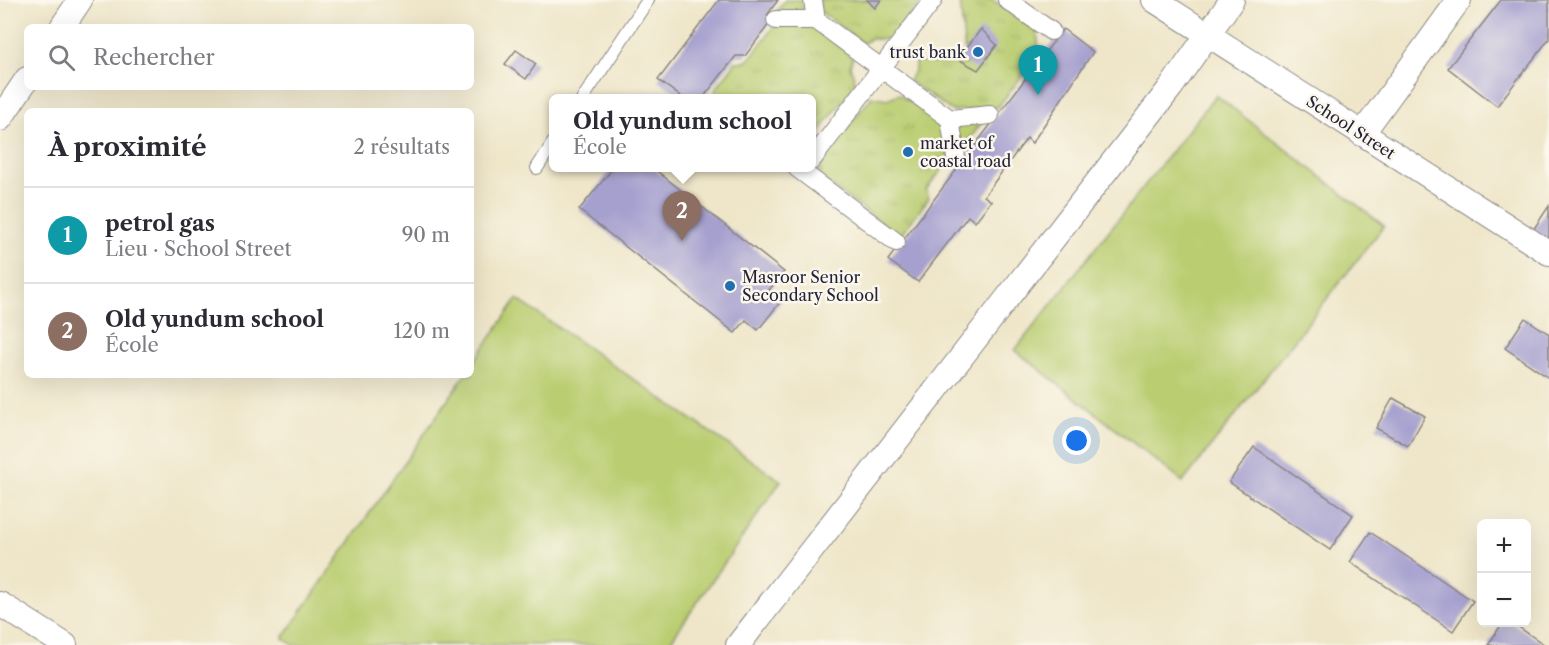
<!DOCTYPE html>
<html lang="fr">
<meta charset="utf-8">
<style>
body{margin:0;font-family:"Libre Caslon Text",serif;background:#f2f2f3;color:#2b2b33}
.controls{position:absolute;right:18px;bottom:18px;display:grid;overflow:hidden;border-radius:9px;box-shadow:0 6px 24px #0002}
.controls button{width:54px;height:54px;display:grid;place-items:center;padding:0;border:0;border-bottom:2px solid #e1e1e2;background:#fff;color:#2b2b33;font:30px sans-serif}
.you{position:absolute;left:1077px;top:441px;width:21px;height:21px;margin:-15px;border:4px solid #fff;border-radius:50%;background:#1a73e8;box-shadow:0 0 0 9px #1a73e833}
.badge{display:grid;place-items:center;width:39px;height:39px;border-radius:50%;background:#1f6fb2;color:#fff;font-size:20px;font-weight:700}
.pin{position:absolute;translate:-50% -50px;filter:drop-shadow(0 2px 3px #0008)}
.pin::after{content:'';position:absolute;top:32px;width:21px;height:18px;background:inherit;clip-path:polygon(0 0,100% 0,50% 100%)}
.popup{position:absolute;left:549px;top:94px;width:267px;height:78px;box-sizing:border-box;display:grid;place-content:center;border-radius:9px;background:#fff;filter:drop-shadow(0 2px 4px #0005);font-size:20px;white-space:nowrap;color:#7c7c81}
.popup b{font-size:22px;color:#2b2b33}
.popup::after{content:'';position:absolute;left:50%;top:100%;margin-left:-12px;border:12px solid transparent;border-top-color:#fff}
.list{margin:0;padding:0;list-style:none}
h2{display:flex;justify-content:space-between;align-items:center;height:78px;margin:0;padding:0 24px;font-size:26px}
h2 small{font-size:20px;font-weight:400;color:#7c7c81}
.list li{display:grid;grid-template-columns:39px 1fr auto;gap:18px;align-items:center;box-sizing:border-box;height:96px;padding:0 24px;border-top:2px solid #e1e1e2}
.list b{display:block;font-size:22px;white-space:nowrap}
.list p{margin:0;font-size:20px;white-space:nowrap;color:#7c7c81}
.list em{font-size:20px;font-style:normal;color:#7c7c81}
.icon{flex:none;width:33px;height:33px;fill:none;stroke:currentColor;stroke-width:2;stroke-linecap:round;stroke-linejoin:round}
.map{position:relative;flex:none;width:1549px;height:645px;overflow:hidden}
.search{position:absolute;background:#fff;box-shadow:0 6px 24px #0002;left:24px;top:24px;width:450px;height:66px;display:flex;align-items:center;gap:15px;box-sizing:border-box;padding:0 21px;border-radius:9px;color:#7c7c81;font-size:22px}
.panel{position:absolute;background:#fff;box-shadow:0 6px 24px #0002;left:24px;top:108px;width:450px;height:270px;border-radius:9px}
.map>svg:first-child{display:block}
.grass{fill:url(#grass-tufts);stroke:#6e7856;stroke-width:1.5}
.pitch{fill:#bacd71;stroke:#6e7856;stroke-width:1.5}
.building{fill:#a6a0cf}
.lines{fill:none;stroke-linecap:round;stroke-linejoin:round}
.service-casing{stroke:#888482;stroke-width:14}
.pedestrian-casing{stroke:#888482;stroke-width:20}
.minor-casing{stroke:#888482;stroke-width:26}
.service{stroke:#fff;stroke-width:12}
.pedestrian{stroke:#fff;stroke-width:18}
.minor{stroke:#fff;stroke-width:24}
.poi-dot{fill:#1f6fb2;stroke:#fbf7ec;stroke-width:2}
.labels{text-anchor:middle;stroke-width:5;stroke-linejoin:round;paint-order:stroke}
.poi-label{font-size:16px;fill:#22223b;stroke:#fbf7ec;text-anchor:start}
.street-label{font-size:16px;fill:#22223b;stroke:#fbf7ec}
</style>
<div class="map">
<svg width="1549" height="645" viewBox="0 0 1549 645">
<defs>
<pattern id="grass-tufts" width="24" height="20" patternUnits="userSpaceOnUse" patternTransform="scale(1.5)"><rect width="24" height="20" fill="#bacd71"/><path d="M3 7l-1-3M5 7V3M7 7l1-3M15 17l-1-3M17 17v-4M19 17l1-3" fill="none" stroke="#a0b063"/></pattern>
</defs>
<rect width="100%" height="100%" fill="#fbf7ec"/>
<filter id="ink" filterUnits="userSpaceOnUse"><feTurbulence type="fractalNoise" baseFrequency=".0167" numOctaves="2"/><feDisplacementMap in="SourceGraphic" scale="12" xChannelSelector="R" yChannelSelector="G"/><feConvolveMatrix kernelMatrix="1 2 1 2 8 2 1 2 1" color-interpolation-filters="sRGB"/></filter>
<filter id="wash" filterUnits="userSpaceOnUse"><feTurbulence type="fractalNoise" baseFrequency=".008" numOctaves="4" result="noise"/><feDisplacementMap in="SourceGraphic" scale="24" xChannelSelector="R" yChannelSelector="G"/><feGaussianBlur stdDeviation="1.35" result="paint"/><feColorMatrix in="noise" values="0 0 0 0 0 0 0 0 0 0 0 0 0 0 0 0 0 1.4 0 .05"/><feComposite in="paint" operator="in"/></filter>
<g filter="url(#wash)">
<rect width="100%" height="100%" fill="#efe6c9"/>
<g class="grass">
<path d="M785,0h23v14h-33z"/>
<path d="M819,0h103l-30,39h-21l-8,4 -43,-32z"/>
<path d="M960,0h33l44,32 2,22 -41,53 -46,4 -43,-30 6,-12v-7l51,2z"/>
<path d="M812,25l41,32 -3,9 6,18 -45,58v-44h-94l-2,-8 21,-28 12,-1 26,-35z"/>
<path d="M899,94l42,29 9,41 -7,4 -17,22 3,8 -29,38 -77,-56 -4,-8 3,-11 50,-65 15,3z"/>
<path d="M983,121l-24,32 -5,-29z"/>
</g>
<g class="pitch">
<path d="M1216,95l168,131 -201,256 -168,-132z"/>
<path d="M517,299l264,182 -113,164h-375l-10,-7 182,-263h6v-9z"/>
</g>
<g id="blocks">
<g class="building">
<path d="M719,0h59l-11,15 3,8 -25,33h-9l-33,42h-20l-25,-18z"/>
<path d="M867,0h14l-6,8z"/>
<path d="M1501,0h48v39l-52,67 -49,-38z"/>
<path d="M981,29l16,16 -19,25 -20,-11z"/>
<path d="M1063,29l30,23 -61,91 -5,-5 -43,58 7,5 -16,21 -7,-6 -50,66 -30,-22z"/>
<path d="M516,50l20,14 -10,15 -21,-15z"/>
<path d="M613,168h40l131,104 -15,18 13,10 -24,30 -12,-10 -11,13 -156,-123z"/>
<path d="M1549,206v34l-16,-10z"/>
<path d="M1525,318l24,16v44l-44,-30z"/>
<path d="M1393,398l32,18 -17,30 -32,-18z"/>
<path d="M1254,447l99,68 -23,35 -101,-68z"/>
<path d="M1370,532l103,69 -20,30 -103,-69z"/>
<path d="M1503,622h8l34,23h-57z"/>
</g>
</g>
</g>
<g filter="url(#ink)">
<use href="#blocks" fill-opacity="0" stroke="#888482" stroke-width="1.5"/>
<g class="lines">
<g class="service-casing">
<g id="service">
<path d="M583,98l65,-98"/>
<path d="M537,168l16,-25"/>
</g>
</g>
<g class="pedestrian-casing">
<g id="pedestrian">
<path d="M813,0l3,20"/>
<path d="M1007,0l44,31"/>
<path d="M776,20h40l134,99 6,39"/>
<path d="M950,119l40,-4"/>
<path d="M811,161l122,-161"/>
<path d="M797,168l99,74"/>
</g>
</g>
<g class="minor-casing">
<g id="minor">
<path d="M1154,0l395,253"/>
<path d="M62,27l18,-27"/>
<path d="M0,119l27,-40"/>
<path d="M1362,134l97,-134"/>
<path d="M0,604l65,41"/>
<path d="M738,645l433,-558 61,-87"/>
</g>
</g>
<use href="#service" class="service"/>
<use href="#pedestrian" class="pedestrian"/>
<use href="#minor" class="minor"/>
</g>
</g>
<g class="poi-dot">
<circle cx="978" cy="52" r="6"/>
<circle cx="908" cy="152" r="6"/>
<circle cx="730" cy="286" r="6"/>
</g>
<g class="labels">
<g class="poi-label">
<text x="966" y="58" text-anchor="end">trust bank</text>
<text x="920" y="149">market of<tspan x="920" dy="18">coastal road</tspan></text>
<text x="742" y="283">Masroor Senior<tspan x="742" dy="18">Secondary School</tspan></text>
</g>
<g class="street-label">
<text transform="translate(1351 127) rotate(33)" y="6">School Street</text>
</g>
</g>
</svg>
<div class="controls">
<button>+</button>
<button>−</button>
</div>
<div class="you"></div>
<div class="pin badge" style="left:1038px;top:95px;background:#0f9aa8">1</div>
<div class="pin badge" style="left:682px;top:241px;background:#8d6e63">2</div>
<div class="popup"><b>Old yundum school</b>École</div>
<div class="search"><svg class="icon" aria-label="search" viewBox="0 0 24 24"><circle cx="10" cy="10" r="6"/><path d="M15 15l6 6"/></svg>Rechercher</div>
<section class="panel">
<h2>À proximité<small>2 résultats</small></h2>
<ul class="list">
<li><span class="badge" style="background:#0f9aa8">1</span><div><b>petrol gas</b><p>Lieu · School Street</p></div><em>90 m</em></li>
<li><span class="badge" style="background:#8d6e63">2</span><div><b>Old yundum school</b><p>École</p></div><em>120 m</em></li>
</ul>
</section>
</div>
